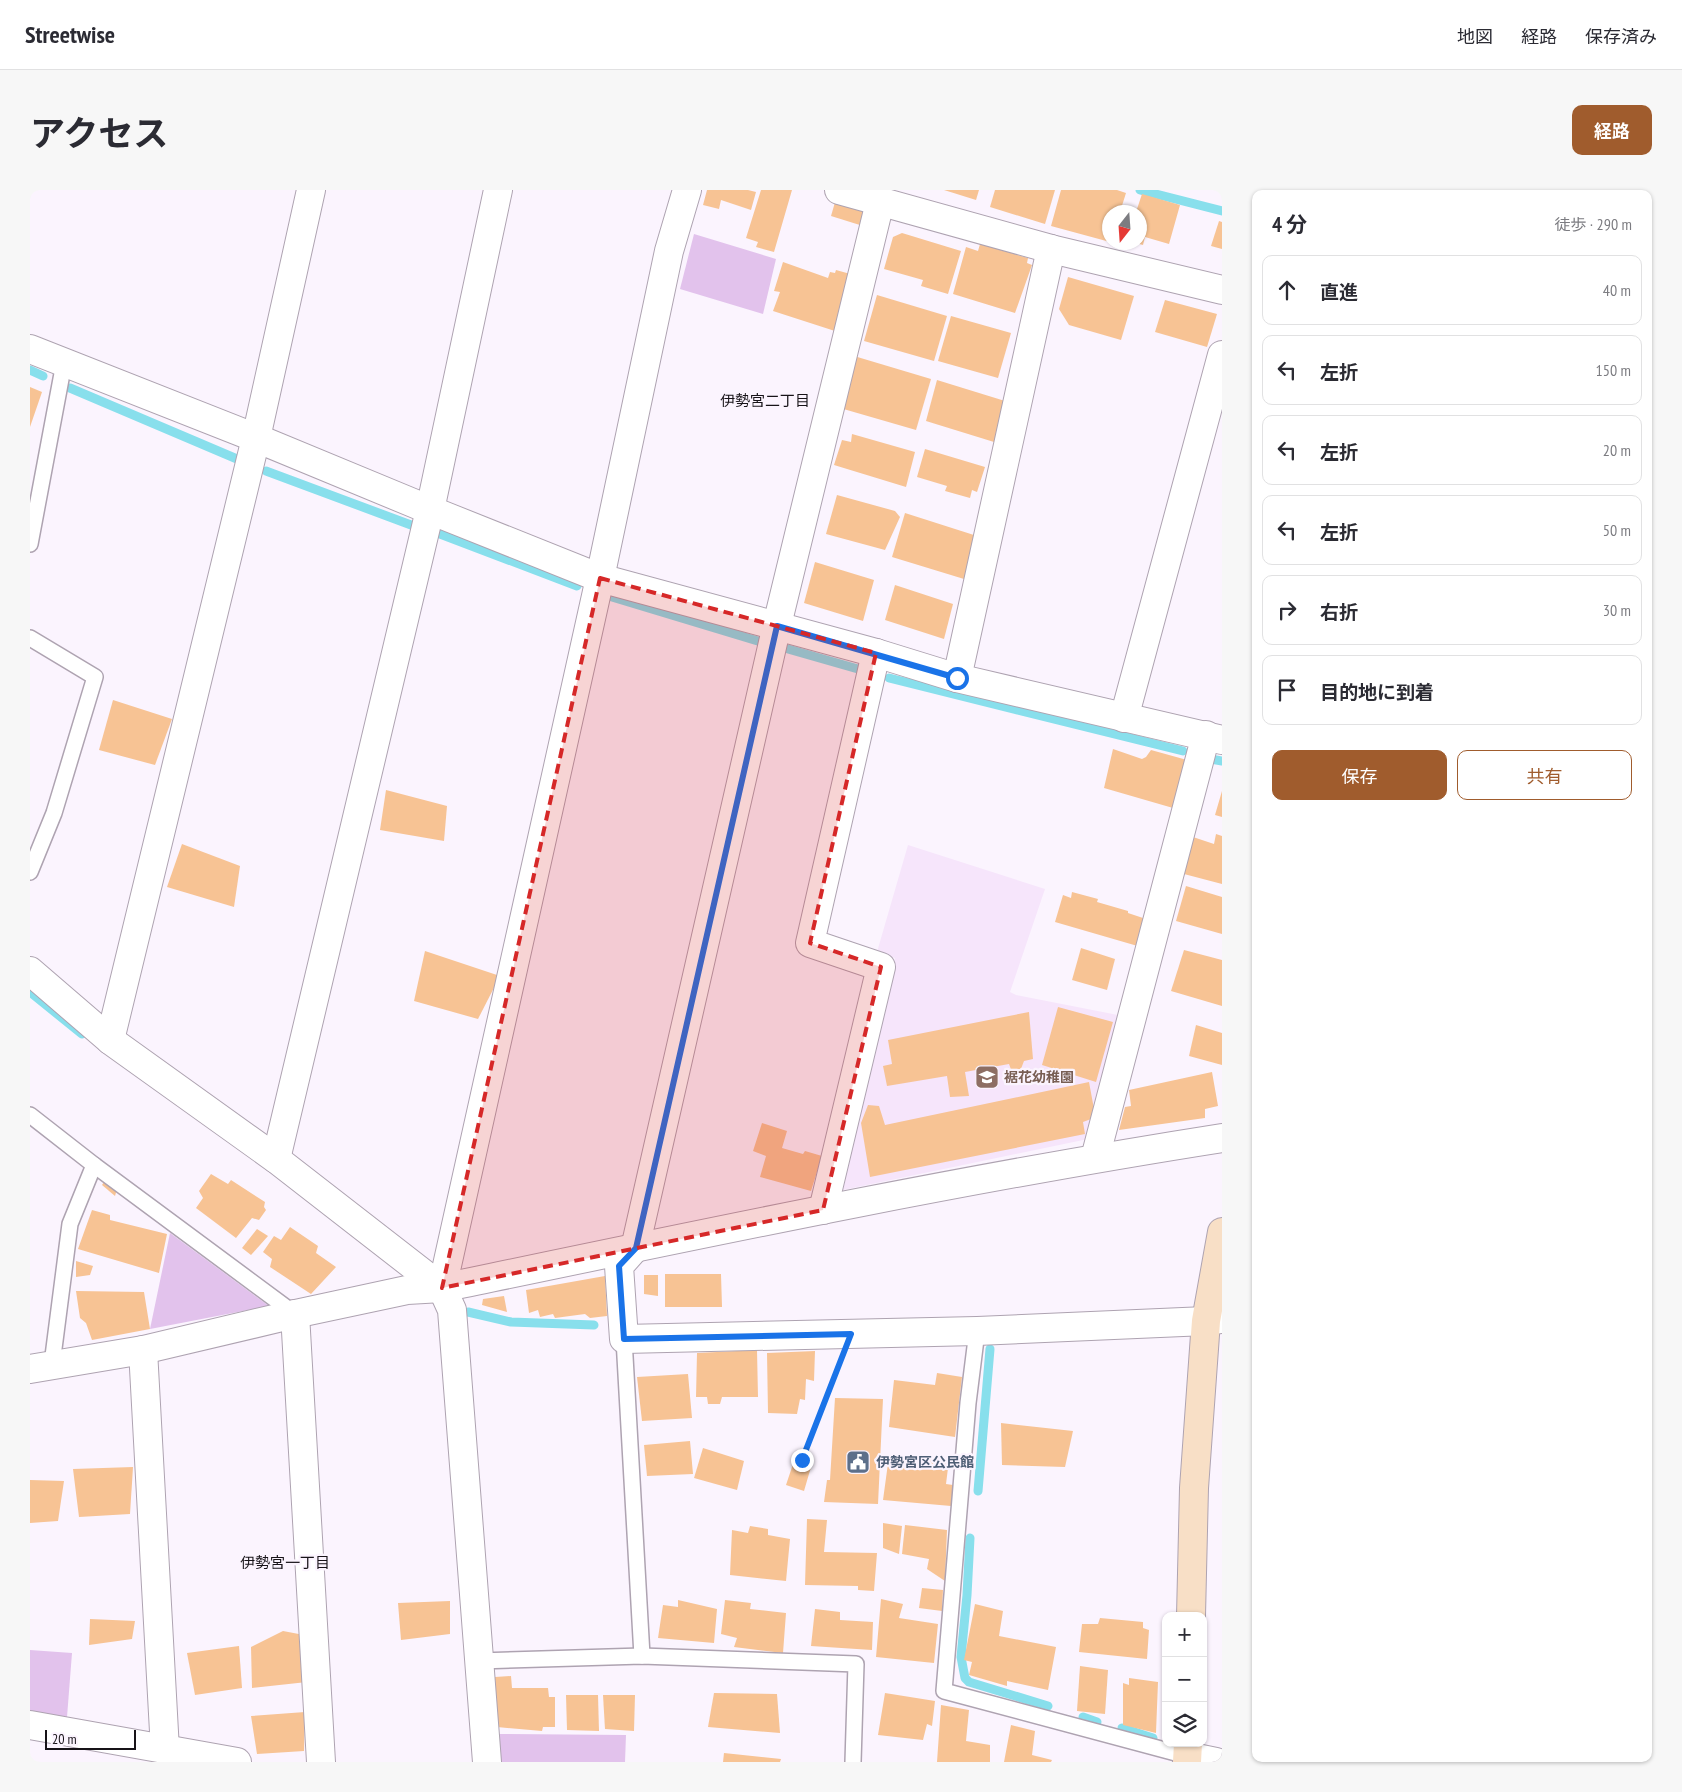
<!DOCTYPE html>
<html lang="ja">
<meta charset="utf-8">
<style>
body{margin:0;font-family:"PT Sans Narrow","Noto Sans JP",sans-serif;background:#f7f7f7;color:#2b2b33}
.controls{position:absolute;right:15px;bottom:15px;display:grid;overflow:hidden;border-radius:10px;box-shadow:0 1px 4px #0004}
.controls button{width:45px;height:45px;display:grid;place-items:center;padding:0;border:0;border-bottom:1px solid #e1e1e2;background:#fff;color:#2b2b33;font:25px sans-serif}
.compass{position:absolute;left:1072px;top:15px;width:45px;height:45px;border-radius:50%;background:#fff;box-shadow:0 1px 4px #0004;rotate:197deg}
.scale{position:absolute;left:15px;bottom:12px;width:91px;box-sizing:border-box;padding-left:5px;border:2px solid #171318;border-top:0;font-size:14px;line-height:18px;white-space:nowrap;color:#171318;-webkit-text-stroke:4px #fbf4fe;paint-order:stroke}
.stop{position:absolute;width:15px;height:15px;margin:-11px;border:4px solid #1a73e8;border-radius:50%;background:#fff}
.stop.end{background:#1a73e8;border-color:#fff;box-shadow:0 1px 5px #0008}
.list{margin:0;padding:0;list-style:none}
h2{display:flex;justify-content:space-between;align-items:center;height:65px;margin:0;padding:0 20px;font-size:21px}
h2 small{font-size:16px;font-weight:400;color:#7c7c81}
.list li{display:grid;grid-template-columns:32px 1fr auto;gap:15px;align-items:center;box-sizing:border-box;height:70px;margin:0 10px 10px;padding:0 10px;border:1px solid #e1e1e2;border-radius:10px}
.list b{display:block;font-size:19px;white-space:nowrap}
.list em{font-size:16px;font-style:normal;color:#7c7c81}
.actions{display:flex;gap:10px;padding:15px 20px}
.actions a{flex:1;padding:11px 0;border:1px solid #a05c2d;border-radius:10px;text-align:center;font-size:18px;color:#a05c2d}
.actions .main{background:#a05c2d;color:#fff}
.icon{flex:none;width:28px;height:28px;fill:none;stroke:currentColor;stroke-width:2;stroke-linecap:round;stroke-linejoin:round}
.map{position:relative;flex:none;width:1192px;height:1572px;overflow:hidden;border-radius:10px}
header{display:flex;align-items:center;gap:30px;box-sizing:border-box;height:70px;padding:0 25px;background:#fff;border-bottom:1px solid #e1e1e2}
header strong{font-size:24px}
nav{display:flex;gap:28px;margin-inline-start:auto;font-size:18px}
.intro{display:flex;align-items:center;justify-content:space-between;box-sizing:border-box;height:120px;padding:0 30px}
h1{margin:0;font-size:35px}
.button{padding:12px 22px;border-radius:10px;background:#a05c2d;color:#fff;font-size:18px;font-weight:700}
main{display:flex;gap:30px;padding:0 30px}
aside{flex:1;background:#fff;border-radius:10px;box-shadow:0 1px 4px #0004}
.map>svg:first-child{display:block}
.built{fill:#f6e5fb}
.green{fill:#e2c2ec}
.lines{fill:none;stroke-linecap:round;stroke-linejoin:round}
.stream{stroke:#88dfec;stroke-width:9}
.building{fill:#f7c394}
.lane-casing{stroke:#aea3b1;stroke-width:18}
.street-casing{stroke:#aea3b1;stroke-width:30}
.secondary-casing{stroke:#aea3b1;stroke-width:30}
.path{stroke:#9f99a1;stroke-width:3;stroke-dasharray:4 2.5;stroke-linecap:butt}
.lane{stroke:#fff;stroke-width:15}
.street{stroke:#fff;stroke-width:28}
.secondary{stroke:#f8dfc6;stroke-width:28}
.route{stroke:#1a73e8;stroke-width:6}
.marked{fill:#d62828;fill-opacity:0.2;stroke:#d62828;stroke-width:4;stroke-dasharray:10 6;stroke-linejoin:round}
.labels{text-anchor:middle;stroke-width:4.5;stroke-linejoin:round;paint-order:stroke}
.education-label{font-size:14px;font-weight:bold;fill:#785e54;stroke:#fbf4fe;text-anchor:start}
.service-label{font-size:14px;font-weight:bold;fill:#4e5e75;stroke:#fbf4fe;text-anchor:start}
.neighbourhood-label{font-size:15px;fill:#171318;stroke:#fbf4fe}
</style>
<header>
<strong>Streetwise</strong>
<nav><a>地図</a><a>経路</a><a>保存済み</a></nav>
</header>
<div class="intro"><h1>アクセス</h1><a class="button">経路</a></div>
<main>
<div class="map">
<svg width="1192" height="1572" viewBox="0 0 1192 1572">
<rect width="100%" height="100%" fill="#fbf4fe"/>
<path class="built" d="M878,655l137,44 -35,103 6,3 107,21 -35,123 -245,51 52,-232 -18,-6z"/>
<g class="green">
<path d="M664,44l82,25 -13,55 -83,-25z"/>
<path d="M140,1043l99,73 -119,23z"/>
<path d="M0,1460l42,3 -5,64 -37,-4z"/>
<path d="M466,1544l130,1 -1,27h-127z"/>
</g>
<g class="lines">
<g class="stream">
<path d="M1110,0l82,21"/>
<path d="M0,180l13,6"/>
<path d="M40,198l167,71"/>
<path d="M236,281l145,54"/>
<path d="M410,344l137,52"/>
<path d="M582,407l149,45"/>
<path d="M758,459l70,20"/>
<path d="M859,488l294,73"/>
<path d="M1181,569l11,2"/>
<path d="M0,802l52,42"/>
<path d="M438,1122l43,10 83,3"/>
<path d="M948,1301l12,-142"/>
<path d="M940,1348l-3,57 -6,62 4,21 4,4 79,24"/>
<path d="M1053,1527l14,5"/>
<path d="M1092,1538l31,10"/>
</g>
</g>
<g class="building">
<path d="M677,0h41l8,2 -5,18 -30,-10 -2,9 -16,-4z"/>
<path d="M731,0h31l-18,62 -18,-5 2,-5 -12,-4z"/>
<path d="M914,0h35l-3,10z"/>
<path d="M965,0h60l-10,34 -55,-17z"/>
<path d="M1031,0h56l9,3 -6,19h-10v30l-59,-16z"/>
<path d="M808,2l32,9 -7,25 -32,-10z"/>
<path d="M1112,4l38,11 -11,39 -24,-7 -2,8 -7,-2 4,-1v-30h-4z"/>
<path d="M1189,31l3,1v27l-11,-3z"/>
<path d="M872,43l59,18 -13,43 -27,-8 2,-6 -39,-11 9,-32z"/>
<path d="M950,54l48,14 -1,5 5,2 -17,48 -62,-19 13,-47 12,4z"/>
<path d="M753,72l45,16 2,-6 5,1 1,-3 18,5 -16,57 -65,-21 7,-19 -6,-1z"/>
<path d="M1038,87l66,19 -13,44 -52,-15 -10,-16z"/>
<path d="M847,105l70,21 -13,45 -70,-20z"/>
<path d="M1135,110l52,14 -10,33 -52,-15z"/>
<path d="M921,126l60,17 -13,45 -60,-17z"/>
<path d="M824,166l77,23 -15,51 -76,-22z"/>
<path d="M907,190l68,21 -11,41 -68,-21z"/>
<path d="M0,197l12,5 -12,35z"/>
<path d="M822,244l63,18 -9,35 -72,-22 8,-25 9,2z"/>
<path d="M895,259l60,18 -8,25 -5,-2 -2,8 -25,-7 2,-5 -30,-9z"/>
<path d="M807,305l58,16 5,6 -15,33 -59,-16z"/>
<path d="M875,323l72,23 -13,43 -72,-22z"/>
<path d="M785,372l59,18 -11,41 -59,-18z"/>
<path d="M865,395l58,19 -9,35 -59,-19z"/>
<path d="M83,510l59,19 -17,46 -56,-15z"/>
<path d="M1083,559l29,10 4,-2 5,-7 36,10 -14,48 -69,-20z"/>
<path d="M356,600l61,16 -3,35 -64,-11z"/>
<path d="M1192,601v26l-7,-2z"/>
<path d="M1186,644l6,2v48l-38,-10 9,-37 21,7z"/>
<path d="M152,654l58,22 -6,41 -67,-20z"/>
<path d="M1156,696l36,11v37l-46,-13z"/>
<path d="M1042,702l26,7 -1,3 31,9v2l21,7 -8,27 -86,-25 8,-27 8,3z"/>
<path d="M1051,758l34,11 -8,31 -35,-10z"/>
<path d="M1154,760l38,10v46l-51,-15z"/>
<path d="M395,761l75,25 -22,43 -64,-18z"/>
<path d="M1028,817l55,15 -17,60 -54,-17z"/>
<path d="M999,822l4,47 -9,2 -5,13 -6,1 -4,-11 -44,8 4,24 -19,1 -3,-21 -60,10 -4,-20 9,-2 -4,-24z"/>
<path d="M1166,835l26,8v32l-33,-9z"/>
<path d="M1182,882l6,34 -13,3v9l-86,12 6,-23 6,-1 -2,-16z"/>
<path d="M1059,892l5,27 -3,10 -8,3 2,12 -215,43 -9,-54 7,-18 11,1 6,19z"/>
<path d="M732,933l25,8 -5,17 21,6 2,-3 17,5 -11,35 -51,-14 6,-21 -13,-5z"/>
<path d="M181,984l17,10 3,-4 34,22 -1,5 2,3 -7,10 -7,-2 -16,20 -40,-30 7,-10 -4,-7z"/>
<path d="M76,989l11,10 -2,7 -13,-11z"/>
<path d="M62,1020l18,5v5l57,14 -8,39 -81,-24z"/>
<path d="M260,1037l28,19 -2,7 20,14 -25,27 -41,-27 2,-8 -9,-7 11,-16 7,4z"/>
<path d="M227,1039l11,7 -17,19 -9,-7z"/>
<path d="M46,1071l17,5 -3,9 -14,2z"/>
<path d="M635,1084h56l1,33h-57z"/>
<path d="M614,1085h14v21l-14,-2z"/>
<path d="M575,1086l2,40 -17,2 -5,-4 -30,4 -2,-4 -13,3 -2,-7 -9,3 -3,-23z"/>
<path d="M46,1101l68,1 6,37 -58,11 -6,-17 -6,-5z"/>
<path d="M474,1106l3,16 -25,-7 1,-6z"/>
<path d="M727,1160l1,47h-36l-2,7h-12l-1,-7h-11l1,-44z"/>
<path d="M785,1161l-1,30 -8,-2 -1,21 -5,-1 -3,15 -29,-1 -1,-60z"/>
<path d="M907,1183l25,4 -7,60 -66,-10 5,-47 41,5z"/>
<path d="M658,1184l4,44 -50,3 -5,-44z"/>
<path d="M805,1208l48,1 -5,105 -54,-2 3,-22h3z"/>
<path d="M971,1233l72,8 -8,36 -63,-2z"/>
<path d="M660,1251l3,33 -46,2 -3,-31z"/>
<path d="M673,1258l41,13 -7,29 -43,-12z"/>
<path d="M859,1266l60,4 -3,24 7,1 -2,21 -68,-6z"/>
<path d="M765,1268l14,4 -1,4 3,1 -7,24 -18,-6z"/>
<path d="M103,1277l-3,47 -51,3 -6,-48z"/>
<path d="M0,1290l34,1 -6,40 -28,2z"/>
<path d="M777,1329l20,1 -3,32 53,1 -3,38 -16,-1v-4l-53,-1z"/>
<path d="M853,1333l19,3 -3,28 -16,-6z"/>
<path d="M875,1335l42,5 -2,51 -18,-12 2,-10 -27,-5z"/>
<path d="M720,1336l18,3v6l22,4 -4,42 -56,-6 2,-45 16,3z"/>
<path d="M892,1398l21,2 -1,21 -23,-3z"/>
<path d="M851,1409l22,5 -4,14 39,6 -4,39 -58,-6z"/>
<path d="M648,1410l39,9 -3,34 -56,-5 5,-33 15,2z"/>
<path d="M695,1410l26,3 -1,6 36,4 -3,40 -49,-6 3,-9 -16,-4z"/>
<path d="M420,1411v33l-49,6 -3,-37z"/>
<path d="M945,1414l28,7 -4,25 57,11 -8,43 -41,-9v5l-38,-11 3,-13 -8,-2z"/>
<path d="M785,1419l25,3v8l33,2 -1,28 -61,-4z"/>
<path d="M1070,1428l43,4v6l6,2 -2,29 -68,-7 3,-28h16z"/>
<path d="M60,1429l45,2 -3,18 -43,6z"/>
<path d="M253,1441l21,4 3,47 -55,6 -1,-41z"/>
<path d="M209,1456l3,42 -47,7 -8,-42z"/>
<path d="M1050,1476l28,4 -3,44 -28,-3z"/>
<path d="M481,1486l1,12h36l1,9h6v30h-12l-1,4 -45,-4 -2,-50z"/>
<path d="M1099,1488l29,4 -2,51 -33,-8v-42l6,2z"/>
<path d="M684,1503l63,1 3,39 -72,-6z"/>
<path d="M855,1503l50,8 -3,25 -5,-2 -4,16 -45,-5z"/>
<path d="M536,1505h32l1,36 -32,-1z"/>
<path d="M573,1505h32l-1,36 -29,-2z"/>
<path d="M911,1515l28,5 -3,31 24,4v17h-53z"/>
<path d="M275,1522l-1,39 -47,3 -6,-38z"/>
<path d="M981,1535l24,6 -3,24 20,5 -1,2h-47z"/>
<path d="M694,1563l57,6 -1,3h-57z"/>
</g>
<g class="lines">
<g class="lane-casing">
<g id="lane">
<path d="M0,354l34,-181"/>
<path d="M0,448l65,39 -41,136 -24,59"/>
<path d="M0,925l64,50 201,149"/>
<path d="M947,1141l-9,72 -24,288 243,65"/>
<path d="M594,1149l18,317"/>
<path d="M22,1174l18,-140 24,-59"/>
<path d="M449,1471l163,-5 214,8 -3,98"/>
</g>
</g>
<g class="street-casing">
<g id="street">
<path d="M809,0l212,59 171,41"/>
<path d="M850,12l-103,423 -142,623 -16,18 5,73 353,-8 229,-10 16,-2"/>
<path d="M0,159l226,89 174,72 170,68 276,75 81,25 265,62"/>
<path d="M927,488l94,-429"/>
<path d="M1094,528l98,-363"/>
<path d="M0,781l80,69 166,119 166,129 10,22 35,452"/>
<path d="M80,850l146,-602 55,-248"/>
<path d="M1065,968l111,-423"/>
<path d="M246,969l154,-649 68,-320"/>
<path d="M793,1020l58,-243 -71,-24 66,-290"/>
<path d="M412,1098l158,-710 69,-327 18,-61"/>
<path d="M265,1124l26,448"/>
<path d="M113,1160l22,400"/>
<path d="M0,1179l113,-19 152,-36 112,-24 35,-2c259,-54 518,-109 780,-150"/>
<path d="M0,1535l207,37"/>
<path d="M1157,1566l29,6"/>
</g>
</g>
<g class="secondary-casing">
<g id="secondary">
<path d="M1161,1426l3,-128 12,-167 16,-89"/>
<path d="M1157,1572l1,-19"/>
</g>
</g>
<path class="path" d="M772,1270l38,-97"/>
<use href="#lane" class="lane"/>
<use href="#street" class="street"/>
<use href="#secondary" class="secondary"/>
</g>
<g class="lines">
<path class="route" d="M772,1270l49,-126 -227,5 -5,-73 17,-18 141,-622 180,52"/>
</g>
<path class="marked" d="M570,388l276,75 -66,290 71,24 -58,243 -381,78z"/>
<defs>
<g id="school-square" transform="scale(1.25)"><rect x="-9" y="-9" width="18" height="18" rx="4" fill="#8d6e63" stroke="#fbf4fe"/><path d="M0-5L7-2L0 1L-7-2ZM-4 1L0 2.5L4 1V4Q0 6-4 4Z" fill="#fff"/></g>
<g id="civic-square" transform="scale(1.25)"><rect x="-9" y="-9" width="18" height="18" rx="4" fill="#5c6f8a" stroke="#fbf4fe"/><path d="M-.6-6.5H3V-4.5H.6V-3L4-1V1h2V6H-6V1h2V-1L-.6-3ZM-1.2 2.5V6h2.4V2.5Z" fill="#fff"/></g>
</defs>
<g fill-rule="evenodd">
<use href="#school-square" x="957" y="887"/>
<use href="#civic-square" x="828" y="1272"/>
</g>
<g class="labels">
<g class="education-label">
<text x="974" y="892">裾花幼稚園</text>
</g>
<g class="service-label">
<text x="846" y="1277">伊勢宮区公民館</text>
</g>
<g class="neighbourhood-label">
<text x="735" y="216">伊勢宮二丁目</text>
<text x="255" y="1378">伊勢宮一丁目</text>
</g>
</g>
</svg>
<div class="controls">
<button>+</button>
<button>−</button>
<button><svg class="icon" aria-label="layers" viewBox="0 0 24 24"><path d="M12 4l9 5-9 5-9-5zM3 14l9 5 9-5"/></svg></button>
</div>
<svg class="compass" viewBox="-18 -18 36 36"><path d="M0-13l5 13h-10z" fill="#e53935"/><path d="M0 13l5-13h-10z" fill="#7c7c81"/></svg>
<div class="scale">20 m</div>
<div class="stop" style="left:927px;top:488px"></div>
<div class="stop end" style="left:772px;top:1270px"></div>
</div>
<aside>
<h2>4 分<small>徒歩 · 290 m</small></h2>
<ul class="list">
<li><svg class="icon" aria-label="ahead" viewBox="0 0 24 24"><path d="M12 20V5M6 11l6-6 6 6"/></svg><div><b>直進</b></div><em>40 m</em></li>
<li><svg class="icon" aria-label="left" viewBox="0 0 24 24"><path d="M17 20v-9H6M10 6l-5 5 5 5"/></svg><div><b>左折</b></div><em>150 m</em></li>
<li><svg class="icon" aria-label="left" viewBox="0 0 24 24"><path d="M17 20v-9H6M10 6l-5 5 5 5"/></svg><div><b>左折</b></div><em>20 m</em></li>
<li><svg class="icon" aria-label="left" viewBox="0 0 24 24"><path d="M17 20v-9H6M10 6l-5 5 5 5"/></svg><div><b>左折</b></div><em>50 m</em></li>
<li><svg class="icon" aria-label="right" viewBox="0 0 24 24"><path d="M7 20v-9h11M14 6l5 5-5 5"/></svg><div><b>右折</b></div><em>30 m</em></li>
<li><svg class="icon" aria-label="arrive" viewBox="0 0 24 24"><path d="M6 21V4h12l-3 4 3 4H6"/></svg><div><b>目的地に到着</b></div></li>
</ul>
<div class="actions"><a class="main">保存</a><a>共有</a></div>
</aside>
</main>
